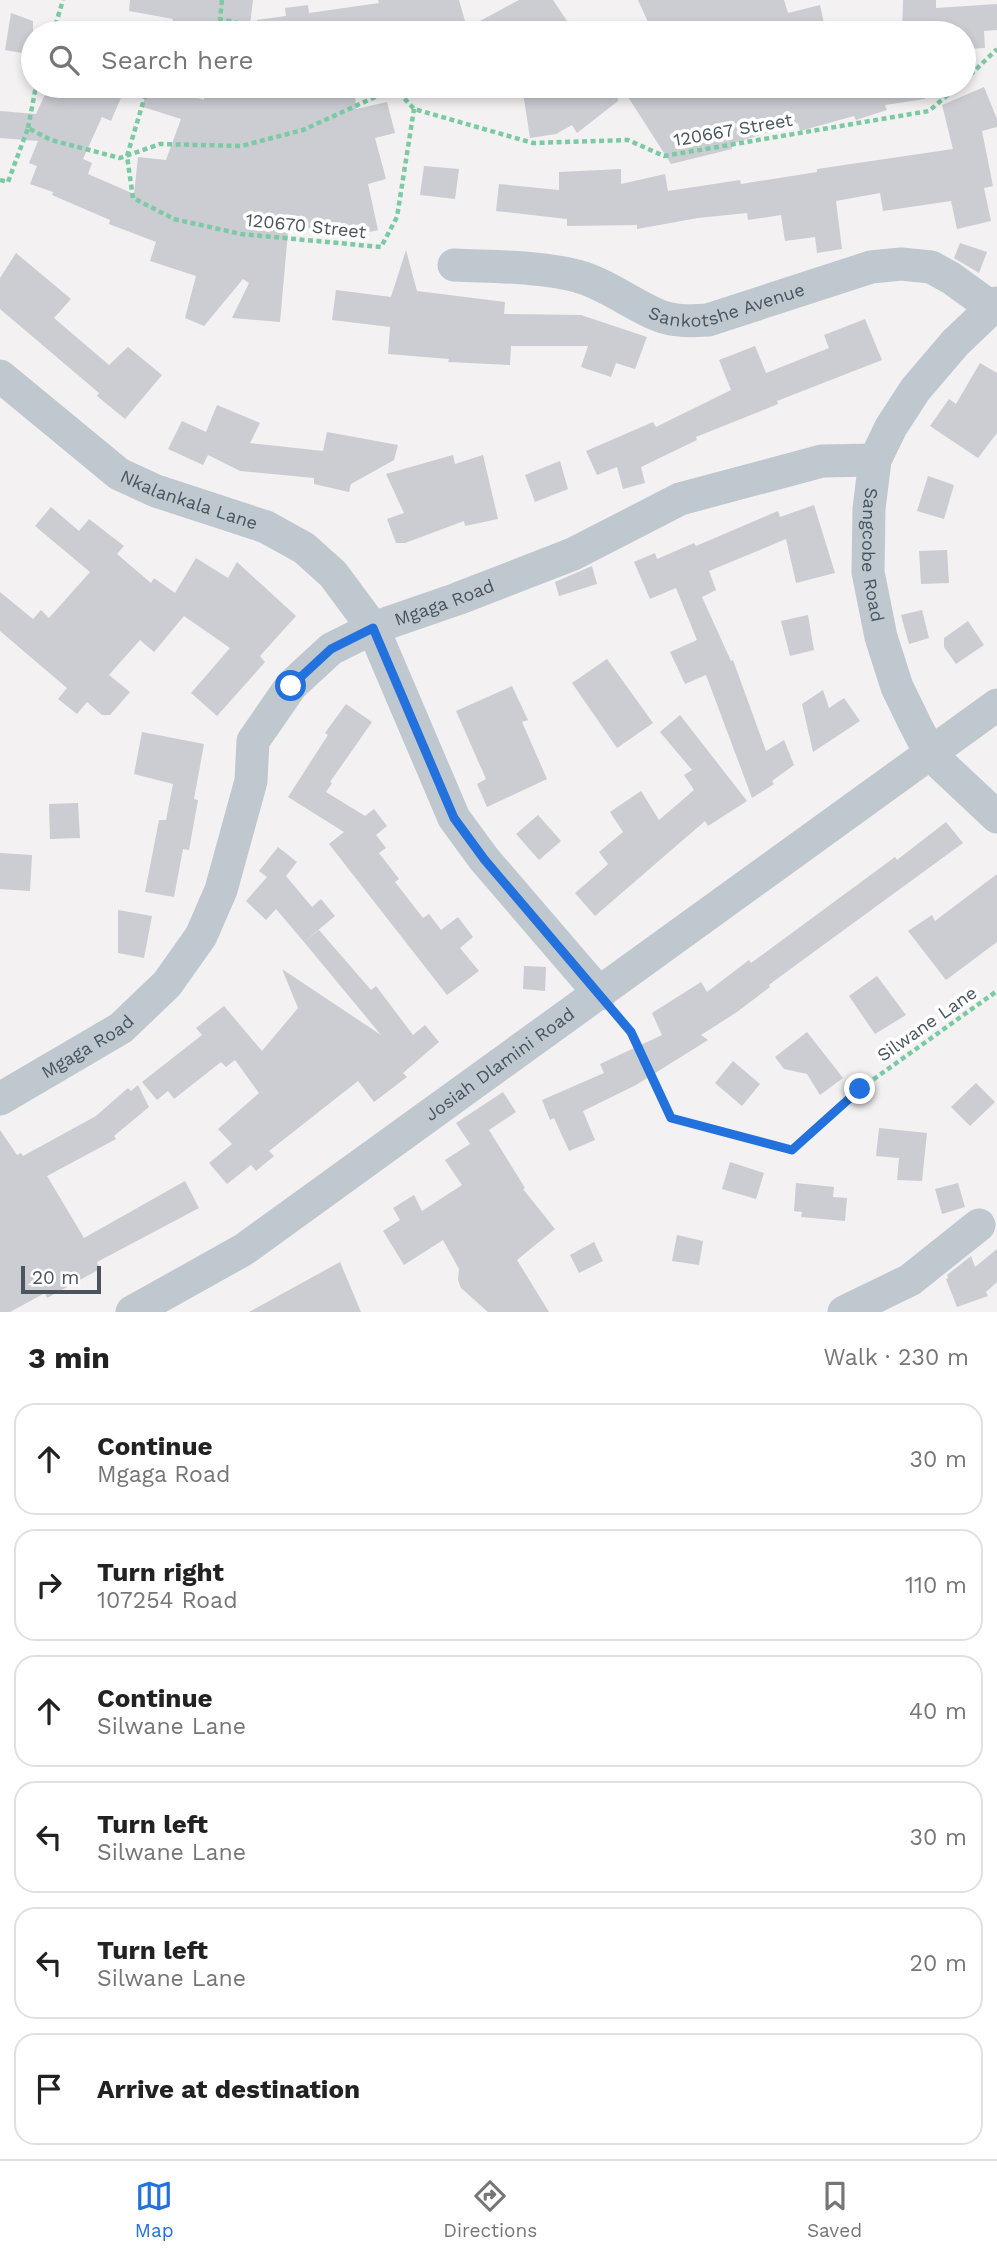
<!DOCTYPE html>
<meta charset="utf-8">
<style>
body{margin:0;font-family:"Work Sans",sans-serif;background:#f2f2f2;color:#222}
.scale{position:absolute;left:21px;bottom:18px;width:80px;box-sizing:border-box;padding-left:7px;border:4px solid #49545d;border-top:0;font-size:19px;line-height:24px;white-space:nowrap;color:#49545d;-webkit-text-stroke:5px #fff;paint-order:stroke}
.stop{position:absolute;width:21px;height:21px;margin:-16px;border:5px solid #2271dc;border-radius:50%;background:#fff}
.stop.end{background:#2271dc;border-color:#fff;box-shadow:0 2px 7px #0008}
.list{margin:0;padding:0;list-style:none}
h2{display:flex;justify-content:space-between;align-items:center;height:91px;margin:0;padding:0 28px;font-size:30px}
h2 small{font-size:23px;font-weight:400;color:#767676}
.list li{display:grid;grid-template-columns:46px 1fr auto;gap:21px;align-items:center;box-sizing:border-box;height:112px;margin:0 14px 14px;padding:0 14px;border:2px solid #e0e0e0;border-radius:21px}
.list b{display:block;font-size:26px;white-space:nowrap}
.list p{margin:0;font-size:23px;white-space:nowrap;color:#767676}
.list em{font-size:23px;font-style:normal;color:#767676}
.icon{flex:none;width:38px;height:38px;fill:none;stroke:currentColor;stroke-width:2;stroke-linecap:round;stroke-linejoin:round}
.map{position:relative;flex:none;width:997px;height:1312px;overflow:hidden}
.search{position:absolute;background:#fff;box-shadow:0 4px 10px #0003;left:21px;right:21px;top:21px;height:77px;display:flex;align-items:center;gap:18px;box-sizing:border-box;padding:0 24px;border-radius:38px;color:#767676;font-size:26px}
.sheet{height:847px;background:#fff}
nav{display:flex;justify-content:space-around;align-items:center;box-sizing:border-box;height:98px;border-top:2px solid #e0e0e0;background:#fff;font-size:19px;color:#767676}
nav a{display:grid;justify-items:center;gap:4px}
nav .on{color:#2271dc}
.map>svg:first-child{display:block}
.building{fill:#cbcdd3}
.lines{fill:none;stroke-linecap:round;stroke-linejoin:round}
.path{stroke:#7bcaa4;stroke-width:4.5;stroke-dasharray:5 3.5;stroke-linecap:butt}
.minor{stroke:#bfc8cf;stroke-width:33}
.route{stroke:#2271dc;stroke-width:9}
.labels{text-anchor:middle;stroke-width:7;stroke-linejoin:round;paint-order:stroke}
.street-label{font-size:18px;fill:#49545d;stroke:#fff}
</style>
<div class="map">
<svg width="997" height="1312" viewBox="0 0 997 1312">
<rect width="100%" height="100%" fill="#f3f1f1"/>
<g class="building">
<path d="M130,0h123l-4,33h-79l3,-14 -44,-8z"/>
<path d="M378,0h81l8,28 52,-28h34l22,33h-317l-1,-13 29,-4 -1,-8 23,-3 1,8 70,-10z"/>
<path d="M638,0h146l4,13 32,-8 5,23 -22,5h-150z"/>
<path d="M903,0h33v8l61,-4v26l-13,1 1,17 -21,1v-16h-62z"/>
<path d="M11,13l22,8v34l-28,-5z"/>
<path d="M49,86h77l-15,35 -9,-4 -19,42 9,4 -4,11 46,20 4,-37 28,3 15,-41 -38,-12 3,-21h10l48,14v-12l44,2 -1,-4h107l2,23 31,-7 8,31 -20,5 11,41 -18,5 10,46 -34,8 -3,-16 -53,10 -8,90 -48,-4 17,-35 -6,-4 -39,47 -19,-8 11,-42 -46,-15 6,-19 -47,-18 1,-4 -58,-25 1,-3 -23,-8 7,-18 -8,-3 9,-22 -38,-3v-27l36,3z"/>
<path d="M522,86h95l1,15 -41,32 -5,-8 -16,9 -26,4z"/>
<path d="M621,86h304v13l-40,6 2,5 -31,10 -2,-4 -54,15 -2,-8 -67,21 1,5 -61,15z"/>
<path d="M984,87l13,32v8l-15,4 11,55 -9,2 7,33 -34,8 -6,-28 -68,10 -3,-18 -44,8 6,48 -25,4 -2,-16 -30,4 -4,-26 -33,5 -1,-7 -49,5 -61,11v-4l-70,1v-7l-71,-8 3,-27 60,6v-18l62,-3v15l44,-10 3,17 72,-11 1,4 76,-12v-3l136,-20 -11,-44z"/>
<path d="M424,166l35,3 -4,30 -35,-4z"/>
<path d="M960,243l27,9 -8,21 -25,-15z"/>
<path d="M406,250l11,41 88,11 -1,12 77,1 66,22 -12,32 -19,-6 -5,14 -30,-10 7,-21h-77l-1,19 -62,-3 1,-3 -61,-5 2,-27 -58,-7 4,-30 55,7z"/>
<path d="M16,253l55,46 -17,19 55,47 19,-18 34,28 -37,44 -28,-23 2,-3 -99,-84v-31z"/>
<path d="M865,319l17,41 -105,41 1,3 -82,33 1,3 -56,27 4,16 -22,6 -6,-22 -20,8 -11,-24 67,-29 3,5 75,-37 -12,-30 36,-14 11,27 63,-25 -5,-13z"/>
<path d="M980,363l17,10v60l-19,25 -48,-32 19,-27 7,5z"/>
<path d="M217,405l43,18 -10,20 73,8 4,-19 71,13 -4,15 -43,24 -2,8 -35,-8v-6l-74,-7 -32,-16 -5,10 -35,-16 14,-28 24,11z"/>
<path d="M453,455l2,9 28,-9 15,64 -33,7 -1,-5 -59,22h-9l-9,-24 17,-6 -18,-39z"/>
<path d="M560,461l8,28 -33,13 -10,-27z"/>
<path d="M928,476l26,9 -10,34 -27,-8z"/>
<path d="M814,505l21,68 -39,10 -10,-44 -77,32 7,19 -14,7 29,64 2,-1 33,91 18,-11 10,25 -22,16 2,3 -22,14 -46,-123 -21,9 -15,-32 27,-12 -21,-52 -26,11 -16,-37 21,-9 2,6 37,-16 2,3 82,-35 2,6z"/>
<path d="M51,507l28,24 10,-12 35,27 -7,8 34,29 3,-5 21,15 21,-35 32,20 9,-16 59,54 -36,40 5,6 -48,54 -26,-23 39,-45 -46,-32 -30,36 -14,-12 -31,35 21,17 -20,23h-8l-15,-13 -10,12 -19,-15 9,-11 -67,-57v-39l33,27 8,-9 8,8 41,-46 -55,-46z"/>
<path d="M947,550l2,33 -28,1 -2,-33z"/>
<path d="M592,566l5,18 -38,12 -4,-14z"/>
<path d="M922,610l7,28 -20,6 -8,-29z"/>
<path d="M808,615l6,35 -24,6 -9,-35z"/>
<path d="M968,621l16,24 -28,19 -12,-17v-9z"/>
<path d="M607,659l46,64 -36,25 -45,-65z"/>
<path d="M512,686l16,34 -6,2 25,57 -60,28 -10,-23 9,-5 -30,-68z"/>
<path d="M823,690l6,18 15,-10 16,23 -47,31 -11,-48z"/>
<path d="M346,704l26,18 -42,60 2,1 -6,9 39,24 9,-7 13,17 -11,9 10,13 -7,5 20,26 -4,3 28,36 6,-4 12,16 17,-13 15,20 -13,11 19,23 -32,24 -118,-151 15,-12 -56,-35 40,-62 -3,-2z"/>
<path d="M680,715l67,86 -39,25 -3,-5 -110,95 -20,-23 30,-26 3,-3 -9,-12 24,-20 -13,-20 31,-21 18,29 35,-30 -10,-15 8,-5 -32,-38z"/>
<path d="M142,732l62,12 -10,55 4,1 -9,50 -6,-1 -9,48 -29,-5 14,-72h7l7,-36 -39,-10z"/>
<path d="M78,803l2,35 -30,1 -1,-35z"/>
<path d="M538,815l23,26 -22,19 -23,-26z"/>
<path d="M946,822l17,21 -189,138 -5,4 1,2 -33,25 -36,23 7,5 -72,45 -53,26 12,29 -26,11 -15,-33 -4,2 -8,-20 62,-27 -4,-9 62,-29 -10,-22 49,-31 6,10 42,-32 2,3 144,-106 2,3z"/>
<path d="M278,847l19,15 -11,14 26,31 9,-8 14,17 -31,26 -28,-33 -10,11 -20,-19 21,-24 -8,-6z"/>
<path d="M0,853l32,2 -2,36 -30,-2z"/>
<path d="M997,874v68l-51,38 -38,-49 24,-16 3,6z"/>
<path d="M118,910l34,6 -8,42 -26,-5z"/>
<path d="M319,930l52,60 5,-4 37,49 12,-10 14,17 -36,31 4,4 -33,25 -16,-21 -89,70 5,5 -18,15 -5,-6 -24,19 -18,-21 23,-19 -14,-15 41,-36 -24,-33 -9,7 -5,-5 -47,37 -6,-8 -11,9 -15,-18 60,-47 -6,-7 28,-22 38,45 36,-43 -16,-39 99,66 -77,-93z"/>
<path d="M524,966l22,1 -1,24 -22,-2z"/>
<path d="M877,976l29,39 -31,19 -26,-38z"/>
<path d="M807,1032l36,46 -23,17 -13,-21 -23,-5 -9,-12z"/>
<path d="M733,1061l27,23 -18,22 -27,-23z"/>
<path d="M976,1083l19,19 -25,24 -19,-19z"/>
<path d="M138,1085l11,22 -35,29 2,3 -69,37 37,62 101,-57 14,27 -102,54 3,7 -53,29 -2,-5 -35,19h-10v-182l17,25 4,-2 2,3 73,-40 32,-28 3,3z"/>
<path d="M503,1092l13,20 -27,18 36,58 -2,1 32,40 -38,31 32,52h-61l-27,-24 -3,-8 1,-11 -16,-29 -39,25 -21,-34 17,-11 -7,-12 21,-13 8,16 40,-26 -17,-25 25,-16 -14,-21z"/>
<path d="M879,1128l48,5 -5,48 -25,-1 2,-22 -23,-2z"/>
<path d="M730,1162l34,11 -8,26 -34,-10z"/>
<path d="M796,1183l38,4 -1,10 14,1 -2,23 -44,-4 1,-5 -8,-1z"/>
<path d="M958,1183l7,24 -23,7 -7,-25z"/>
<path d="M677,1235l26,6 -4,24 -27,-4z"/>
<path d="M594,1242l9,19 -24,12 -9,-18z"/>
<path d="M997,1249v33l-11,10 2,4 -31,11 -11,-28 2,-1 -1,-3 24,-19 4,11z"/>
<path d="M340,1262l21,50h-112z"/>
</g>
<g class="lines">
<g class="path">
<path d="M222,0l-2,19 36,8 12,6"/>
<path d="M53,33l10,-33"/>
<path d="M964,81l33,-32"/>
<path d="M148,86l-21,70 6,42 41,21 67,15 140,13 16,-30 17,-108"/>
<path d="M393,86l21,23 119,34 95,-3 36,16 265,-45 29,-25"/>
<path d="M28,128l8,-42"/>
<path d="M0,180l8,2 20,-54 23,12 69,18 40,-14 81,2 62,-16 92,-42"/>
<path d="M618,1016l13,16 40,86 121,32 68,-61 137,-98"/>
</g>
<g class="minor">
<path id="s1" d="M454,265c41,2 84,1 123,11 30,8 55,29 83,40 16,6 32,5 48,4l163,-53 30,-3 30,3 20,11 40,29"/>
<path id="s2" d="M997,303l-42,40 -40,47 -24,37 -16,33 -6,49 -1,63 13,65 16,50 18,37 16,31 66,62"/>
<path id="s3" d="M0,376l119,98 37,17 110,36 38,21 29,26 40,54 81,190 30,41 116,135"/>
<path id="s4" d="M0,1099l121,-71 46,-44 34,-48 20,-46 30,-109 2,-40 38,-55 40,-37 42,-21 84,-29 116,-45 107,-55 142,-38 53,-1"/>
<path id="s5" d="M132,1312l111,-62 754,-545"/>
<path d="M844,1312l66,-32 69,-55"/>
</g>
</g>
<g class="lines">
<path class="route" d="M291,686l40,-37 42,-21 81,190 30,41 147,173 40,86 121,32 68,-61"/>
</g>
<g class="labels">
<g class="street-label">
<text transform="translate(733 130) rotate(-10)" y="6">120667 Street</text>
<text transform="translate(306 226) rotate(6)" y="6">120670 Street</text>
<text dy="6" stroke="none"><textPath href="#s1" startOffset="285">Sankotshe Avenue</textPath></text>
<text dy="6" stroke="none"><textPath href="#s3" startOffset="229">Nkalankala Lane</textPath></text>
<text dy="6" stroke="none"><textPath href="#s2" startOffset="296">Sangcobe Road</textPath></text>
<text dy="6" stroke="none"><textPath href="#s4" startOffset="710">Mgaga Road</textPath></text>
<text transform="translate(927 1024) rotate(-35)" y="6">Silwane Lane</text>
<text dy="6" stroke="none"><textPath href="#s4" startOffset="102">Mgaga Road</textPath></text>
<text dy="6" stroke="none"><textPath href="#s5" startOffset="444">Josiah Dlamini Road</textPath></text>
</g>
</g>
</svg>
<div class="scale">20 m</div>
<div class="stop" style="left:291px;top:686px"></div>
<div class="stop end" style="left:860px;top:1089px"></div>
<div class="search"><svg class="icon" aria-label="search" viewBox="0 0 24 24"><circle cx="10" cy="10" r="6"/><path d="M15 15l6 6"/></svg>Search here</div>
</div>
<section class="sheet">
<h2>3 min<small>Walk · 230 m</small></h2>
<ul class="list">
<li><svg class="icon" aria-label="ahead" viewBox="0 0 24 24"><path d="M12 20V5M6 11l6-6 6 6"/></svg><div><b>Continue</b><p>Mgaga Road</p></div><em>30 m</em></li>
<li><svg class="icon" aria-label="right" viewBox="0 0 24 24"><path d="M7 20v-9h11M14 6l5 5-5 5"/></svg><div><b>Turn right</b><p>107254 Road</p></div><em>110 m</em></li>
<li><svg class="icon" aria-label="ahead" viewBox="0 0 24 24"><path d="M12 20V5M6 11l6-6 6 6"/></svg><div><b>Continue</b><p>Silwane Lane</p></div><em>40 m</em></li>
<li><svg class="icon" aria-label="left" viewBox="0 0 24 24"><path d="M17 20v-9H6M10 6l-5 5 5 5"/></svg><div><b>Turn left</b><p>Silwane Lane</p></div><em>30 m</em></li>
<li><svg class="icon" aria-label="left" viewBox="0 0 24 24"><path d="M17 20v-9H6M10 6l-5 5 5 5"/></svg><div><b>Turn left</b><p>Silwane Lane</p></div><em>20 m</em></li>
<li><svg class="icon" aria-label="arrive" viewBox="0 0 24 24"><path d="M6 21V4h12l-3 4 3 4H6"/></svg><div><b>Arrive at destination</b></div></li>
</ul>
</section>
<nav>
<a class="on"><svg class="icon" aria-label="map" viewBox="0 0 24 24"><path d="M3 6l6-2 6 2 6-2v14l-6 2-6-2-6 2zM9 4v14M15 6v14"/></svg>Map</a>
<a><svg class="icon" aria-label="directions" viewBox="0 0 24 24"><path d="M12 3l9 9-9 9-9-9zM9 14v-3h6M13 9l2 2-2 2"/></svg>Directions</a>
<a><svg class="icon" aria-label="saved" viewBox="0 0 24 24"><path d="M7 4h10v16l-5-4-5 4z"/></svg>Saved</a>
</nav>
